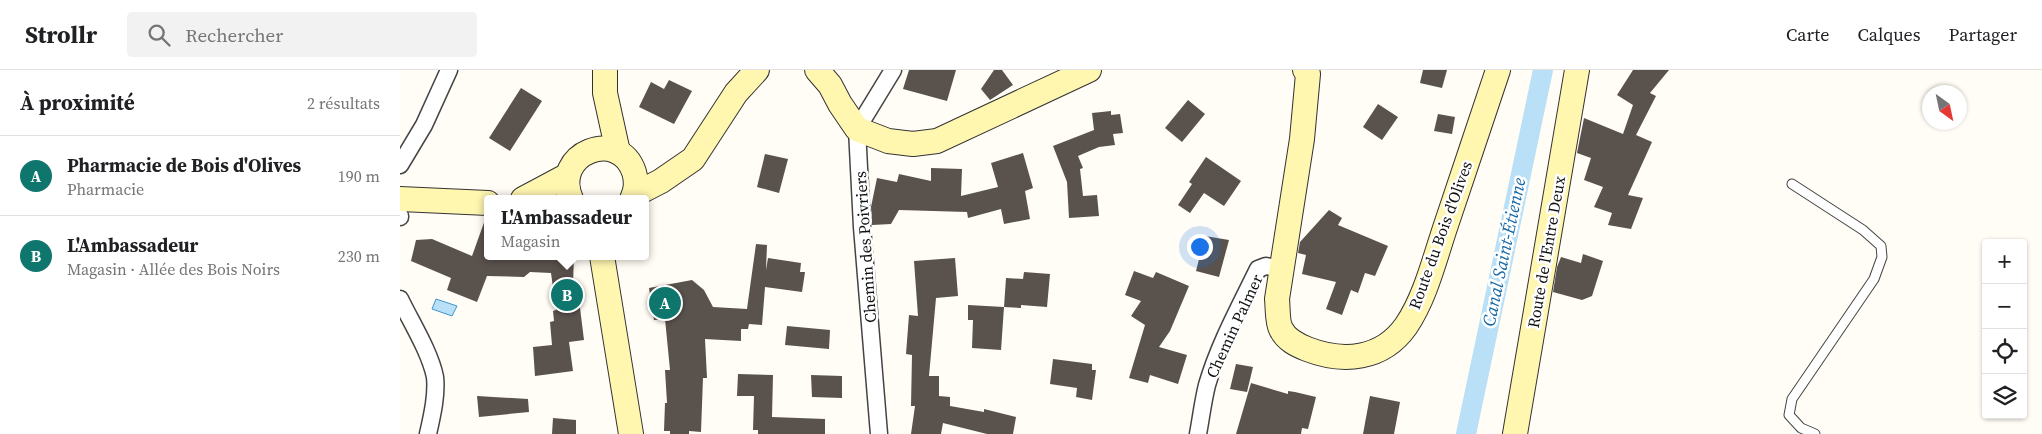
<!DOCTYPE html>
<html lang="fr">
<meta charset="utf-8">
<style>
body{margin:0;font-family:"Source Serif 4",serif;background:#f2f2f2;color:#202124}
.controls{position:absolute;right:15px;bottom:15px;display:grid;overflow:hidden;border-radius:5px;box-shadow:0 1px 4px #0004}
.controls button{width:45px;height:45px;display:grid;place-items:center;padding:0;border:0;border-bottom:1px solid #e0e0e0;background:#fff;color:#202124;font:25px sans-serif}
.compass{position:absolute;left:1522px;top:15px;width:45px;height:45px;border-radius:50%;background:#fff;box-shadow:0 1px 4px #0004;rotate:147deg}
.you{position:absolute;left:799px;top:176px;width:18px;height:18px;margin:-12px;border:4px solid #fff;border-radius:50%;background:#1a73e8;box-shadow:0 0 0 8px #1a73e833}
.badge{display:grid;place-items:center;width:32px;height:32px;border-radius:50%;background:#0f766e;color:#fff;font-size:16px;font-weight:700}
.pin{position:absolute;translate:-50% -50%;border:2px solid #fff;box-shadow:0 1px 5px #0006}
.popup{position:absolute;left:84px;top:125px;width:165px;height:65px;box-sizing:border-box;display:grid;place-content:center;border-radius:5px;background:#fff;filter:drop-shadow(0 1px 4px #0005);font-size:16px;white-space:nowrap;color:#757577}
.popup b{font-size:19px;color:#202124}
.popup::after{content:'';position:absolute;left:50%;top:100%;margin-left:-10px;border:10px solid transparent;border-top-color:#fff}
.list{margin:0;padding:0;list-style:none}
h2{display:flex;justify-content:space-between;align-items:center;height:65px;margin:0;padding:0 20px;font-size:21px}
h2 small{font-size:16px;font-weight:400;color:#757577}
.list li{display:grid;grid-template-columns:32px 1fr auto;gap:15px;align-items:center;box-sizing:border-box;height:80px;padding:0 20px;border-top:1px solid #e0e0e0}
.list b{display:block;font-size:19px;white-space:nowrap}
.list p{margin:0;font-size:16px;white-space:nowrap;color:#757577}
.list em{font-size:16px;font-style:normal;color:#757577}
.icon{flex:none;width:28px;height:28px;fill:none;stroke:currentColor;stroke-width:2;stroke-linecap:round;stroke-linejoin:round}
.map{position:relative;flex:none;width:1642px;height:364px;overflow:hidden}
header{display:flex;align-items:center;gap:30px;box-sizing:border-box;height:70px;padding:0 25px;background:#fff;border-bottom:1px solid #e0e0e0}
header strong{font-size:24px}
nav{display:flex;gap:28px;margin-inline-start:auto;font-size:18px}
.search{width:350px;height:45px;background:#f2f2f2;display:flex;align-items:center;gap:12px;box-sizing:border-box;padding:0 18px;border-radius:5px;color:#757577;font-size:19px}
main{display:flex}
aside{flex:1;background:#fff}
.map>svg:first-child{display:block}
.water{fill:#b9e0f7;stroke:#3f96cf}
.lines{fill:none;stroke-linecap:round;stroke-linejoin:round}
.canal{stroke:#b9e0f7;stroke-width:20}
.building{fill:#5a524d}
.lane-casing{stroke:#444;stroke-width:11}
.street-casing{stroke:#444;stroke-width:19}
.secondary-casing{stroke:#333;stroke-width:26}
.lane{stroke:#fff;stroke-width:9}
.street{stroke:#fff;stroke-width:16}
.secondary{stroke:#fff6b0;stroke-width:24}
.labels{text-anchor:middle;stroke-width:5;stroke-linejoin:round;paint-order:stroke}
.street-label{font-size:16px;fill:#111;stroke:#fff}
.water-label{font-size:18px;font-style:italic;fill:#1768a6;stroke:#fff}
</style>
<header>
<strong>Strollr</strong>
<div class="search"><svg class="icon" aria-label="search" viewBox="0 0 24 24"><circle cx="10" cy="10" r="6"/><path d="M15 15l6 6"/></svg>Rechercher</div>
<nav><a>Carte</a><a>Calques</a><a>Partager</a></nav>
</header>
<main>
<aside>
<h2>À proximité<small>2 résultats</small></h2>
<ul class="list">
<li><span class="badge">A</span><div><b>Pharmacie de Bois d'Olives</b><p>Pharmacie</p></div><em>190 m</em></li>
<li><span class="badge">B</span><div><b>L'Ambassadeur</b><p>Magasin · Allée des Bois Noirs</p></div><em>230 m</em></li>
</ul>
</aside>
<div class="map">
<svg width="1642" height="364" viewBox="0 0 1642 364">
<rect width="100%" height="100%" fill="#fffdf5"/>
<path class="water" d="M36,229l21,7 -5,10 -20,-7z"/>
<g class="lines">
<path class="canal" d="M1066,364l77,-364"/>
</g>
<g class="building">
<path d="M509,0h47l-9,31 -44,-12z"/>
<path d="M594,0h8l11,15 -23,15 -9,-11z"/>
<path d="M1023,0h24l-5,18 -22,-5z"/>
<path d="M1233,0h36l-19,23 6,3 -20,39 16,7 -24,53 15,3 -12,31 -23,-4 4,-12 -18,-6 9,-20 -19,-7 7,-22 -14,-5 7,-35 39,16 10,-29 -16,-10z"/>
<path d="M269,10l23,11 -18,33 -35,-17 12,-25 13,7z"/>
<path d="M121,18l21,13 -32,50 -21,-13z"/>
<path d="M788,30l17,14 -23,28 -17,-14z"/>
<path d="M978,34l20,13 -16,23 -19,-13z"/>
<path d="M711,41v4l9,-1 3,19 -10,1 2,11 -16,2 -21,9 5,12 -3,1 3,27 14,-1 2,21 -30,2 -2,-36 -14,-36 41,-16 -2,-17z"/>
<path d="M1038,44l17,3 -3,17 -18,-3z"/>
<path d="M623,83l10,35 -8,3 5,28 -26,5 -3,-15 -33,9 -1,-6 -68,-2 -8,14 -19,1 -1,-18 6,-29 20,4 2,-8 32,7v-13l31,1 -1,27 37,-9 -7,-24z"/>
<path d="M365,84l23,5 -9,34 -22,-6z"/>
<path d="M806,87l35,24 -17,25 -20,-13 -14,20 -12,-8 14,-21 -3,-2z"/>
<path d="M929,140l13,8 -4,7 50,21 -13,30 -10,-3 -7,20 -7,-3 -9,25 -16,-6 10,-27 -34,-8 4,-19 -8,-2 2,-11z"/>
<path d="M86,147l2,1v38h86l-1,28h4l7,56 -15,2 4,29 -38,5 -2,-29 19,-2 -2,-23 4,-1 -1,-10 3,-1 -5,-37 -21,-1 -6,5 -37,-1 -10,26 -30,-12 4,-12 -40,-17 5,-21 16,-1 40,17z"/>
<path d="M805,166l24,4 -10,37 -23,-6z"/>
<path d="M356,174l11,1 -1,25 2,-12 33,5 -1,9h5l-3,20 -37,-5 -3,38 -13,-1 -1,5h-7v12l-36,-2 2,39h-4l-2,54 -12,-1v3h-19v-3h-6l1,-28h2l-2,-33h5l-5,-51 -11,1 -5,-32 43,-8 12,10 9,17 34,2z"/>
<path d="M1183,184l20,7 -11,35 -10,4 -29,-8 4,-25 4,-10 20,6z"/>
<path d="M555,188l3,38 -22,2 -7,78h10v20l11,1v9l34,6v-3l32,8 -3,17h-26l-44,-11 -2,11h-30l4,-28h-4l1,-51 -6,-1 3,-39 9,1 -4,-55z"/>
<path d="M734,201l19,7 3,-6 33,14 -19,45 -11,16 28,8 -9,29 -28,-9 -2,8 -19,-5 16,-53 -14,-9 10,-15 -16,-6z"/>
<path d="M624,202l26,2 -3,33 -26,-2v3l-17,-1 2,-29 17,1z"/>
<path d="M568,235l36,2 -3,43 -29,-2 1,-28h-5z"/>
<path d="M387,256l43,4 -1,19 -44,-4z"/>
<path d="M653,289l39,5v6h4l-4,30 -16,-3 1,-9 -27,-4z"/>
<path d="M836,294l17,3 -6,25 -17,-3z"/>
<path d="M338,304l35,1 -1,42 53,2v15h-67v-4h-5l1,-34h-17z"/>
<path d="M411,305l31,1v22l-30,-1z"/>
<path d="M851,313l37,11v-3l7,1 21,5 -8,32 -6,-1 -1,6h-65z"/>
<path d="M77,326l51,3 1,13 -50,5z"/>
<path d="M970,326l30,6 -6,32h-31z"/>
<path d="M153,348l23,2v14h-24z"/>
</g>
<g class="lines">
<g class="lane-casing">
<path id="lane" d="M1392,114l71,46 18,16 1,11 -8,22 -82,120 -3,16 12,13 14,6"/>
</g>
<g class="street-casing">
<g id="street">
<path d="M0,95l24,-40 25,-55"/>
<path d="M0,146v1"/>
<path d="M0,229c11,23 30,53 35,78 2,18 -3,39 -7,57"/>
<path d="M479,364l-17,-207 -5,-98 36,-59"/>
<path d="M798,364c3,-16 5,-33 9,-49 12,-41 33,-79 51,-116l8,-3 15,3"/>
</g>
</g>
<g class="secondary-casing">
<g id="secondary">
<path d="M205,0v23l13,59"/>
<path d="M417,0l13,15 10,19 17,25 31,12 25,3 24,-3 152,-71"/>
<path d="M905,0l3,4 -6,65 -25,160c1,9 0,23 4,30 5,11 16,16 26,20 36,14 75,11 99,-23 19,-28 28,-65 39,-98 18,-53 35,-105 53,-158"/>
<path d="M234,125l27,-14 32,-22 43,-66 21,-23"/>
<path d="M0,129l88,4"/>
<path d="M123,129l45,-24"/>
<path d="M171,129c-20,-46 48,-72 63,-27 3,9 2,19 -2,27"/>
<path d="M202,186l29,178"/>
<path d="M1115,364l62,-364"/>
</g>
</g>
<use href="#lane" class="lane"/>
<use href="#street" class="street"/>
<use href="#secondary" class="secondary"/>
</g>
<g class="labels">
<g class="street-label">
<text transform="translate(1040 165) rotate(-70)" y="6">Route du Bois d'Olives</text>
<text transform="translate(465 177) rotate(-94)" y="6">Chemin des Poivriers</text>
<text transform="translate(1146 182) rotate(-80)" y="6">Route de l'Entre Deux</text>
<text transform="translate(834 256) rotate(-65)" y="6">Chemin Palmer</text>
</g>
<g class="water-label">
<text transform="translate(1104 182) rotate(-78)" y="6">Canal Saint-Étienne</text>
</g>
</g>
</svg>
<div class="controls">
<button>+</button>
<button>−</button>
<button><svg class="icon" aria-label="locate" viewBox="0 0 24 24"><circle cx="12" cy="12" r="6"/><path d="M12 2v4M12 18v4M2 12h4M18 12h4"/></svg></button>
<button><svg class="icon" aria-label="layers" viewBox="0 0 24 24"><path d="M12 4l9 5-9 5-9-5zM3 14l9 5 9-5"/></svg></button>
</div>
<svg class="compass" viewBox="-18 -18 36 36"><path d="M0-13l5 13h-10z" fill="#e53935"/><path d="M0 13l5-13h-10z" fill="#757577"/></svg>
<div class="you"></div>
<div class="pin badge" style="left:265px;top:233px">A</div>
<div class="pin badge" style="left:167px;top:225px">B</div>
<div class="popup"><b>L'Ambassadeur</b>Magasin</div>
</div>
</main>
